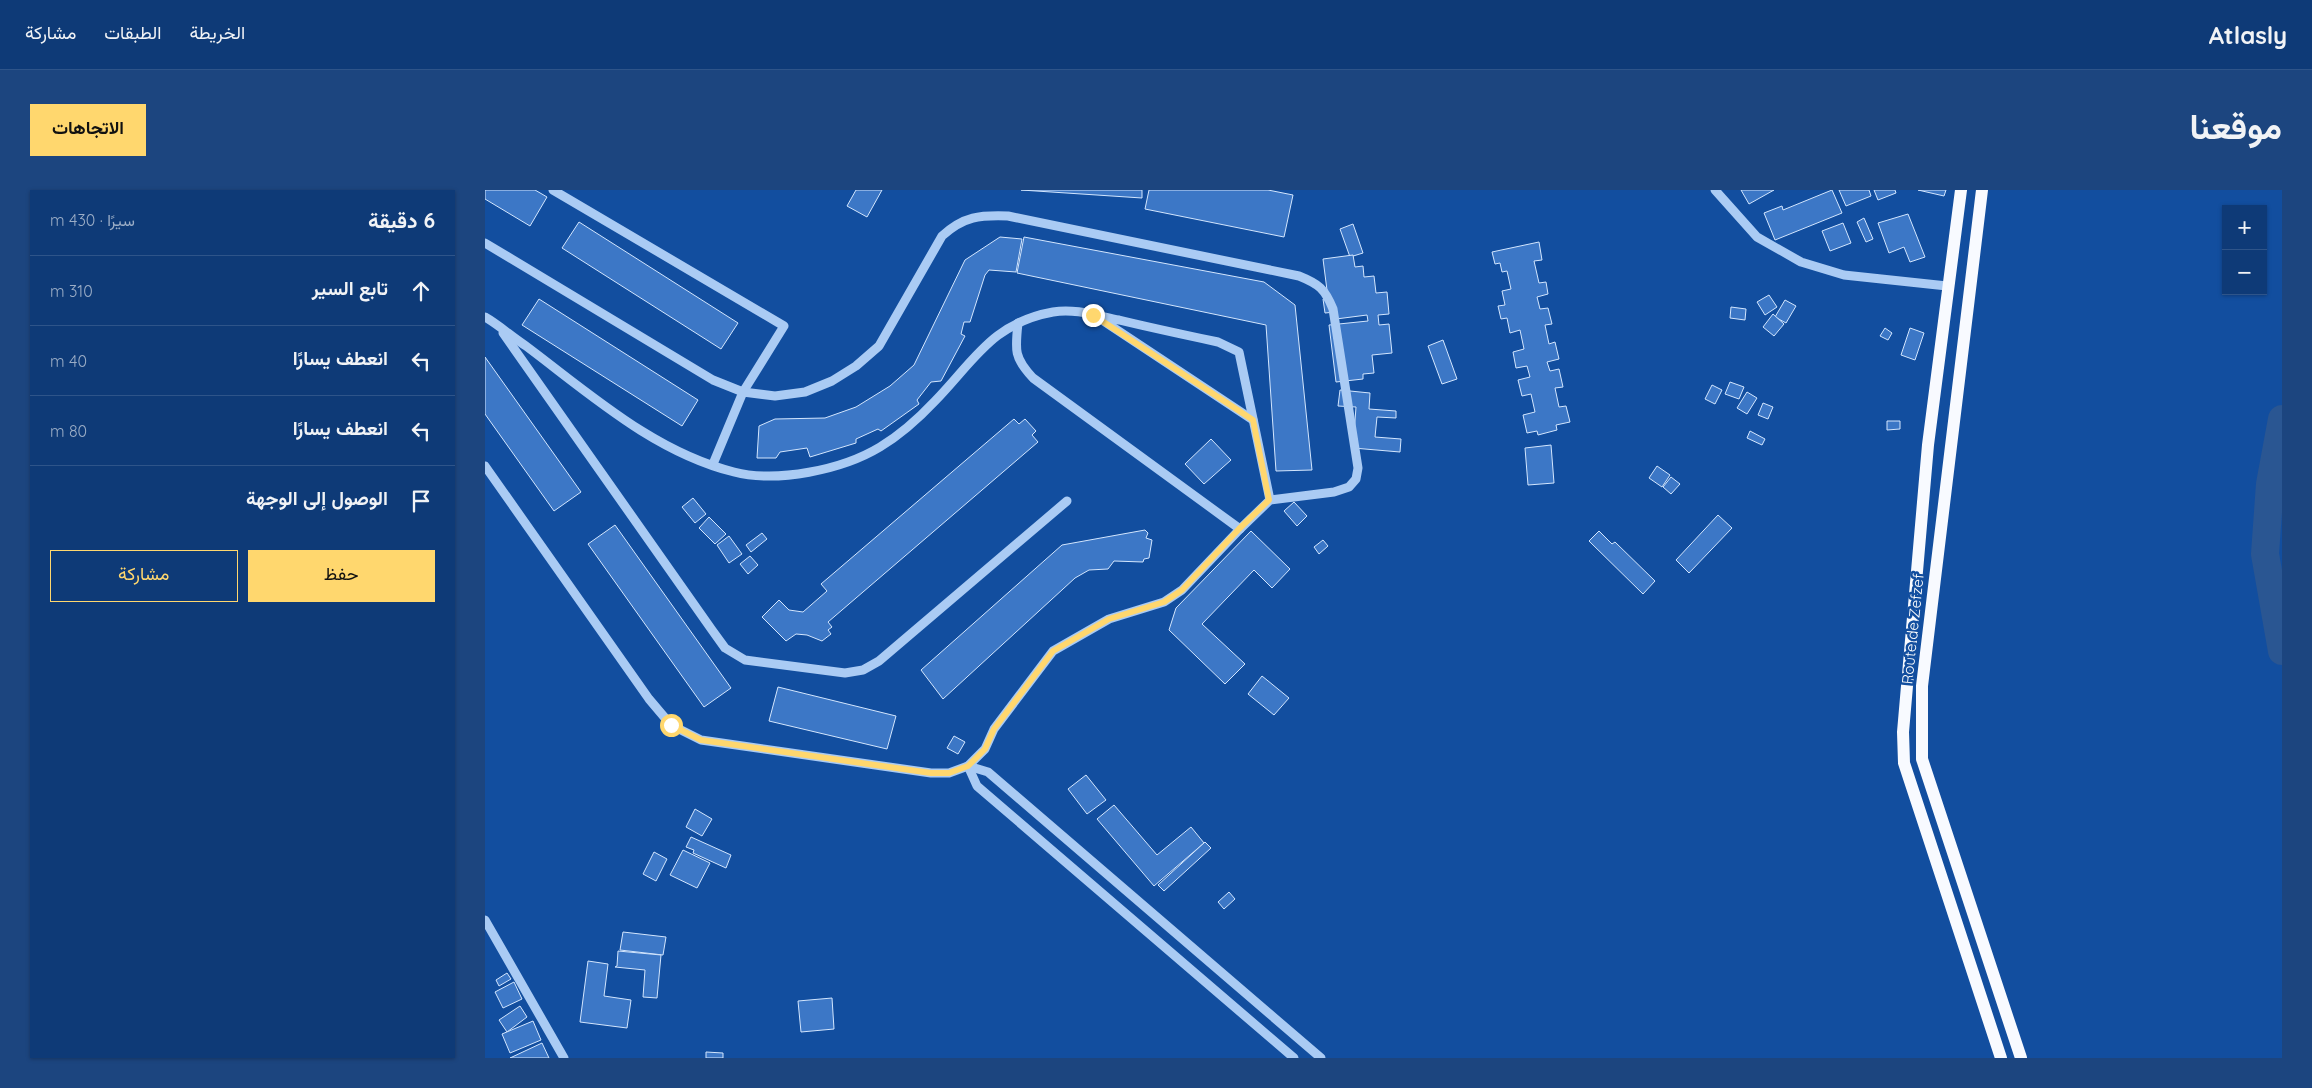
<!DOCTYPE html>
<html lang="ar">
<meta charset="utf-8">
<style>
body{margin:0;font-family:Quicksand,Vazirmatn,sans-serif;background:#1c457f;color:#f1f3f6;direction:rtl}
.controls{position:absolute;right:15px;top:15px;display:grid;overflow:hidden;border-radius:0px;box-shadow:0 1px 4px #0004}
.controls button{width:45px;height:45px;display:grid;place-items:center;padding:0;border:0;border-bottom:1px solid #2e5489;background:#0e3a77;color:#f1f3f6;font:25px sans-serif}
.stop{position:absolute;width:15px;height:15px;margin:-11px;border:4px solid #ffd76e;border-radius:50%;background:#fff}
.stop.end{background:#ffd76e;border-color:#fff;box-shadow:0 1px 5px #0008}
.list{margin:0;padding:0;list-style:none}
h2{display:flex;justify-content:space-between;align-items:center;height:65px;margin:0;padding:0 20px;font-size:21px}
h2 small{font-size:16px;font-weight:400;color:#9badc6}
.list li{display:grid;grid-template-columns:32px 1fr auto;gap:15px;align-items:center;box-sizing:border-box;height:70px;padding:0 20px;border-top:1px solid #2e5489}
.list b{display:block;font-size:19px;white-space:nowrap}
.list em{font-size:16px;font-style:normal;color:#9badc6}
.actions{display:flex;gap:10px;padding:15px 20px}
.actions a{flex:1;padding:11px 0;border:1px solid #ffd76e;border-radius:0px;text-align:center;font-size:18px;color:#ffd76e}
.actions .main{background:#ffd76e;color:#111}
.icon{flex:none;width:28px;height:28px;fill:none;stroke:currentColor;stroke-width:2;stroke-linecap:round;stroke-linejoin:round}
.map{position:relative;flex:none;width:1797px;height:868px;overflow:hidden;direction:ltr;border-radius:0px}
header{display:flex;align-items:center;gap:30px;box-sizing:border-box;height:70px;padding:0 25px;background:#0e3a77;border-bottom:1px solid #2e5489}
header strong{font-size:24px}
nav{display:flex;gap:28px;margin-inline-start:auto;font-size:18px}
.intro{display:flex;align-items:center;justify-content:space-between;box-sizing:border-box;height:120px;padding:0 30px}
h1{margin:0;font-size:35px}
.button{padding:12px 22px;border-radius:0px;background:#ffd76e;color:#111;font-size:18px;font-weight:700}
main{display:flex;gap:30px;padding:0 30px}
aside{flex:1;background:#0e3a77;border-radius:0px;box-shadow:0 1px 4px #0004}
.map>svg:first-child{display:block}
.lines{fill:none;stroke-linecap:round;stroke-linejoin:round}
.river{stroke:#2a5692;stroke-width:28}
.building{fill:#3c77c6;stroke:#d3e6fe}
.minor{stroke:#aacbf4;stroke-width:9}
.major{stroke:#f8faff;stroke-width:12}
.route{stroke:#ffd76e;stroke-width:6}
.labels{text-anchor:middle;stroke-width:5;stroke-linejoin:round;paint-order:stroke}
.street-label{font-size:15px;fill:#fff;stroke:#124e9f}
</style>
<header>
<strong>Atlasly</strong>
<nav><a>الخريطة</a><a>الطبقات</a><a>مشاركة</a></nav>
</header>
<div class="intro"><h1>موقعنا</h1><a class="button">الاتجاهات</a></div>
<main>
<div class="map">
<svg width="1797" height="868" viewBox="0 0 1797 868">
<rect width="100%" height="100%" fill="#124e9f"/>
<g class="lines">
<path class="river" d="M1797,229l-12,65 -5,70 17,97"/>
</g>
<g class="building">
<path d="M0,0h50l12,7 -17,29 -45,-27z"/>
<path d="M371,0h26l-15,27 -20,-11z"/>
<path d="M536,0h121v8z"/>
<path d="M664,0h119l25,5 -9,42 -139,-28z"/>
<path d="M1256,0h33l-25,14z"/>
<path d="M1347,0l10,23 -67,27 -11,-27 18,-7 1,4z"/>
<path d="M1354,0h30l2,6 -25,10z"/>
<path d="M1389,0h21l1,3 -18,7z"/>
<path d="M1433,0h28l-2,6z"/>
<path d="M1423,24l17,43 -15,5 -6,-15 -15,6 -11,-30z"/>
<path d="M1379,28l9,21 -7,3 -9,-20z"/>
<path d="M94,32l159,101 -17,26 -159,-101z"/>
<path d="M1358,33l8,20 -21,8 -8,-20z"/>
<path d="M868,34l10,29 -13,4 -10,-28z"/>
<path d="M515,47l22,2 -6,33 -27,-2 -4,5 -15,47h-6l-3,12 4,2 -24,45 -10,1 -14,18 2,4 -38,27 -3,-2 -22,10v4l-46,14 -3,-9 -27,4 -4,6h-19l2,-32 16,-7 50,-1 31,-11 34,-21 24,-21 51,-105z"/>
<path d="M539,47l240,45 31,23 17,165 -36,1 -10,-146 -249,-52z"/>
<path d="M1054,52l3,18 -8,1 5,22 7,-1 2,12 -11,3 3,12 8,-1 4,16 -7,1 4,19 6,-2 4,17 -12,3 3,9 9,-2 4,18 -8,1 4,19 7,-1 4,16 -14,3 1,5 -19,5 -1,-4 -10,2 -4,-18 12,-3 -4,-18 -9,2 -4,-16 12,-3 -3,-11 -11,2 -3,-16 11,-3 -4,-19 -10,3 -3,-15 -6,1 -3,-13 7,-1 -3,-14 9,-2 -4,-18 -5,1 -2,-9 -5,1 -3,-12z"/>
<path d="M868,65l2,12 8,-1 1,11 10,-1 2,17 11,-1 2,22 -11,1 1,10 10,-1 3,29 -20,2 2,18 -11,1v5l-27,3 -7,-57 39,-4 -1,-6 -31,4 -1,-7 -10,1 -2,-14 5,-1 -5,-39z"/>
<path d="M1284,105l8,12 -12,8 -8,-13z"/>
<path d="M54,109l159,101 -16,26 -160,-101z"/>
<path d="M1300,110l11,6 -10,17 -11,-6z"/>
<path d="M1246,117l15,2 -1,11 -15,-2z"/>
<path d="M1288,124l11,10 -10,12 -11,-9z"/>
<path d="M1400,138l7,5 -4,7 -8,-4z"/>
<path d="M1425,138l14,5 -9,27 -14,-5z"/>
<path d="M958,150l14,39 -15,5 -14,-38z"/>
<path d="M0,167l96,135 -27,19 -69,-97z"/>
<path d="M1245,192l14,5 -5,12 -14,-5z"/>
<path d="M1227,195l10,5 -7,14 -10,-5z"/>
<path d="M855,200l30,3 -1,16 27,2v7l-19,-1 -2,20 26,2 -1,13 -47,-4 3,-41 -18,-1z"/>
<path d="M1262,202l10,6 -10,16 -10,-6z"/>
<path d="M1278,213l10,4 -5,12 -10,-4z"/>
<path d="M529,229l5,5 6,-5 11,12 -4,4 6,7 -210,180 4,5 -4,3 3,4 -9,7 -15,-6 -11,-1 -10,7 -24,-24 17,-17 10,10 14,2 24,-21 -6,-7z"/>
<path d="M1402,231h13v8l-13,1z"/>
<path d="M1265,241l15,8 -3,6 -15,-7z"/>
<path d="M726,249l20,21 -27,24 -19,-20z"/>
<path d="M1066,255l3,38 -26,2 -3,-37z"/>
<path d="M1172,276l13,9 -8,12 -13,-9z"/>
<path d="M1186,287l9,7 -9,10 -8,-7z"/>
<path d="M208,308l13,16 -11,9 -13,-16z"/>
<path d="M809,312l13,14 -10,10 -13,-15z"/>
<path d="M1233,325l14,13 -43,45 -13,-13z"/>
<path d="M224,327l17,17 -11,10 -16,-16z"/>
<path d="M130,335l116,163 -27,19 -116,-163z"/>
<path d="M660,340l3,3 -2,5 6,2 -3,18 -5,1 -1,3 -29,-1 -6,8 -19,1 -14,8 -132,121 -22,-29 141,-125z"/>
<path d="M766,341l39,38 -18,19 -18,-18 -52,54 43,40 -20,20 -56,-54 7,-22z"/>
<path d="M1114,341l13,13 3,-2 40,39 -12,13 -54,-53z"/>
<path d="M277,343l5,6 -16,13 -5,-7z"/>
<path d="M244,346l13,18 -13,9 -12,-18z"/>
<path d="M838,350l5,6 -9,8 -5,-7z"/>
<path d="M265,366l8,9 -10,9 -8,-10z"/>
<path d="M777,486l27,22 -15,17 -26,-21z"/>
<path d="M293,497l118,29 -9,33 -118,-28z"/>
<path d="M469,546l11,6 -7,12 -11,-6z"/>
<path d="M601,585l20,25 -19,14 -19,-25z"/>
<path d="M629,615l43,50 34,-28 13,16 -50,43 -57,-67z"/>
<path d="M210,619l17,10 -10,17 -16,-9z"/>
<path d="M206,647l40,18 -5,13 -33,-15 1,-3 -8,-3z"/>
<path d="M720,652l6,6 -47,43 -6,-6z"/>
<path d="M198,660l27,13 -13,25 -27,-13z"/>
<path d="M169,662l13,7 -11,22 -13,-7z"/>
<path d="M744,702l6,7 -11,10 -6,-7z"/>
<path d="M138,742l43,5 -3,18 -43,-5z"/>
<path d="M133,761l43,4 -4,43 -14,-1 2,-27 -30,-3 2,-1z"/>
<path d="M103,771l20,3 -4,32 27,4 -4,28 -47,-6z"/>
<path d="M22,783l4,6 -12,7 -3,-6z"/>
<path d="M29,792l8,17 -19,9 -8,-16z"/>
<path d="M347,808l2,31 -33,3 -3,-31z"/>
<path d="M35,816l7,11 -20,15 -8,-12z"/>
<path d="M48,831l8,19 -31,13 -8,-19z"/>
<path d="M57,853l7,15h-39z"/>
<path d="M221,862l17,1v5h-17z"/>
</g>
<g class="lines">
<g class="minor">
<path d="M68,0l231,136 -41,66 -30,72"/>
<path d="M1230,0l42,47 44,25 43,13 103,11"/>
<path d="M0,53l228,137 30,12 32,4 30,-4 27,-11 24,-15 23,-20 63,-110c22,-20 38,-21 66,-20l291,60c20,8 26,13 34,33l25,159 -2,11 -7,8 -15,5 -64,8 -30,29 -58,61 -18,12 -55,17 -56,32 -59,78 -9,20 -17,17 -19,7h-18l-230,-33 -30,-15 -22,-26 -164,-233"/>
<path d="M0,127c14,8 27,20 41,29 64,48 128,106 208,126 43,11 108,-2 146,-25 20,-12 39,-29 55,-46 39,-40 57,-78 118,-89 22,-4 45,4 66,8 33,8 66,15 99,22l21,10 31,148"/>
<path d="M614,128l154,102"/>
<path d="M533,133c-3,27 -4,35 15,55l207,151"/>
<path d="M18,143l209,297 13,18 20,12 100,13 18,-3 16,-9 188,-160"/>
<path d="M483,576l20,6 333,286"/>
<path d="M483,576l9,20 317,272"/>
<path d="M0,730l79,138"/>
</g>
<g class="major">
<path d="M1476,0l-33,255 -25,287 1,31 97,295"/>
<path d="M1497,0l-60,496v73l99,299"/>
</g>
</g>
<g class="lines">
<path class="route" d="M186,535l30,15 230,33h18l19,-7 17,-17 9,-20 59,-78 56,-32 55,-17 18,-12 57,-61 30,-29 -16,-80 -160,-105"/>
</g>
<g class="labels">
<g class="street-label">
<text transform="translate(1428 439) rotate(-84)" y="5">Route de Zefzef</text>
</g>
</g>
</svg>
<div class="controls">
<button>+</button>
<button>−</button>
</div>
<div class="stop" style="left:186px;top:535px"></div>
<div class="stop end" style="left:608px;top:125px"></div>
</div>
<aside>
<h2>6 دقيقة<small>سيرًا · 430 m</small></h2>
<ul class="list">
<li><svg class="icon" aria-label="ahead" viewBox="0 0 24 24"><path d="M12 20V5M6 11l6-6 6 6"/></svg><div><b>تابع السير</b></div><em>310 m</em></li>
<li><svg class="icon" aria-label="left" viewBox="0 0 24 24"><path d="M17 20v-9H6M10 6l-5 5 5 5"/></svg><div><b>انعطف يسارًا</b></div><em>40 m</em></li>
<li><svg class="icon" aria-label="left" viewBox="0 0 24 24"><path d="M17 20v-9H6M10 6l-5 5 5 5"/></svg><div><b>انعطف يسارًا</b></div><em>80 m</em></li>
<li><svg class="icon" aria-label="arrive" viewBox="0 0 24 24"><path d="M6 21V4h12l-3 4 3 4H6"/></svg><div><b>الوصول إلى الوجهة</b></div></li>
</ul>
<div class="actions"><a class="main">حفظ</a><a>مشاركة</a></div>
</aside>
</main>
